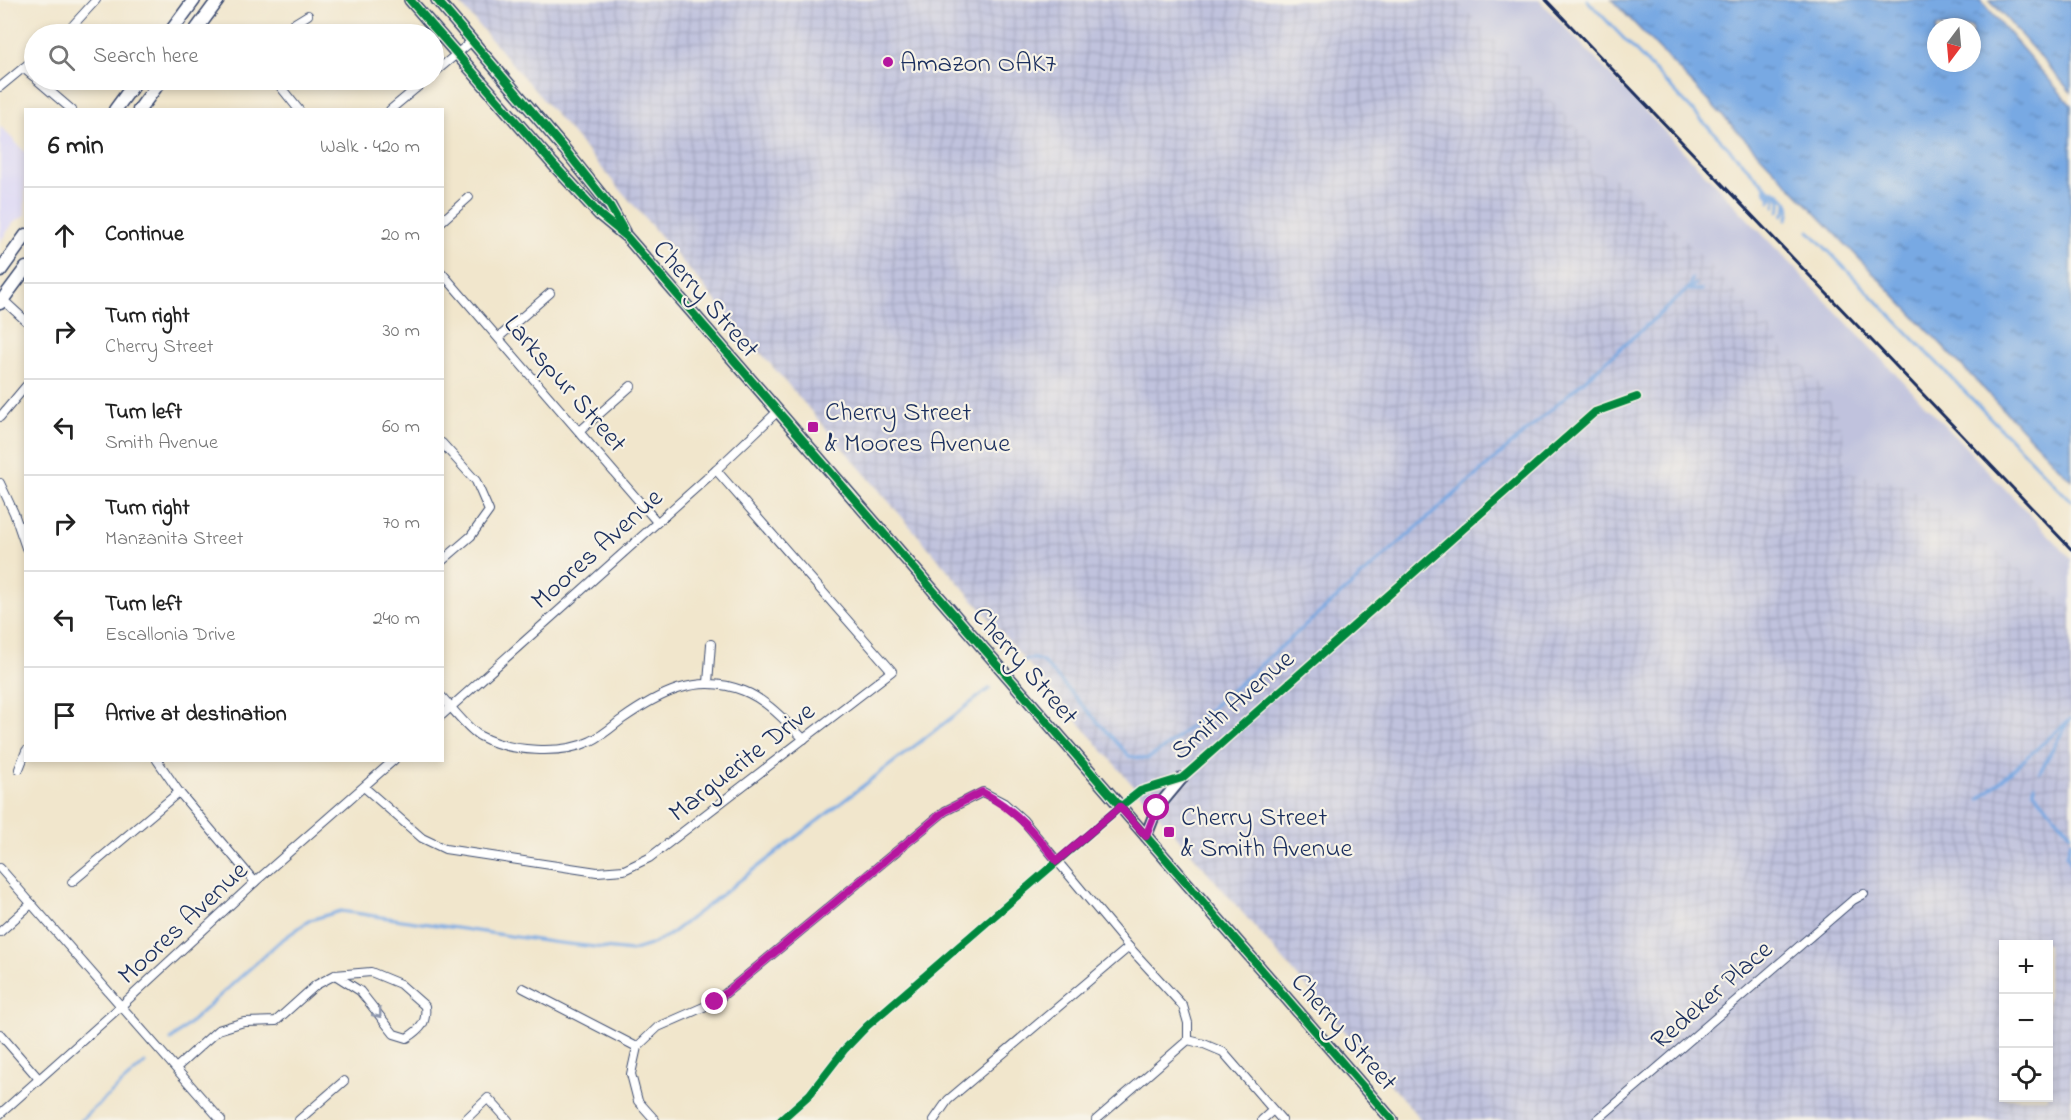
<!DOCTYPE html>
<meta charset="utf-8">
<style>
body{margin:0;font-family:"Indie Flower",sans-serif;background:#f6f6f6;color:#222}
.controls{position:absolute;right:18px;bottom:18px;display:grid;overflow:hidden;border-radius:0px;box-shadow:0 3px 9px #0003}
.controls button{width:54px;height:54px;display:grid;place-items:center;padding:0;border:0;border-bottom:2px solid #e0e0e0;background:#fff;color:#222;font:30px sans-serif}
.compass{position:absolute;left:1927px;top:18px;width:54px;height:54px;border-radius:50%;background:#fff;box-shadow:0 3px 9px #0003;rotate:196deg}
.stop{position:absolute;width:18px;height:18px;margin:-14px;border:4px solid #b5179e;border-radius:50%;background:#fff}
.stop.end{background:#b5179e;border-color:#fff;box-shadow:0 2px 6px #0008}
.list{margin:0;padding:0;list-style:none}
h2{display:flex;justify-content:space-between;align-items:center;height:78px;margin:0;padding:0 24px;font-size:26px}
h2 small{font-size:20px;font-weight:400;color:#767676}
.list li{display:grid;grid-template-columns:39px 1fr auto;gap:18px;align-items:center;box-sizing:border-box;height:96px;padding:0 24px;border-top:2px solid #e0e0e0}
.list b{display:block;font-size:22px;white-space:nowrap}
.list p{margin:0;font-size:20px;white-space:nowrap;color:#767676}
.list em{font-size:20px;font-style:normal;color:#767676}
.icon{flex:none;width:33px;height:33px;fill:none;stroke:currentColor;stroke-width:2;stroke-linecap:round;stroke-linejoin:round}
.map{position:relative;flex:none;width:2071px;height:1120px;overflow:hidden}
.search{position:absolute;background:#fff;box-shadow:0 3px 9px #0003;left:24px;top:24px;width:420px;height:66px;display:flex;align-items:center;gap:15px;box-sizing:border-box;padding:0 21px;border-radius:33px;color:#767676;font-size:22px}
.panel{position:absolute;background:#fff;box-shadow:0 3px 9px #0003;left:24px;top:108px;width:420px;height:654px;border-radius:0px}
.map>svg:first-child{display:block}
.built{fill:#dad6f7}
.industrial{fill:url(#industrial-grid);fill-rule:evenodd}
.railway{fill:#c0c2dd}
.water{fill:url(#water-ripples);stroke:#4a6ca0;stroke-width:1.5;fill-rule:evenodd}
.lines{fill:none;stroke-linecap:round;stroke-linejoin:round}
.stream{stroke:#78a9e3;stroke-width:3}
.street-casing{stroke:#3b4a6e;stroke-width:10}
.secondary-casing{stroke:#3b4a6e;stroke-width:14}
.primary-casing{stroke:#3b4a6e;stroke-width:15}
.street{stroke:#fff;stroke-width:8}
.secondary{stroke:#fff;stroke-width:10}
.primary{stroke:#fff;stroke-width:12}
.rail{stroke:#1b2f5e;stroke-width:3}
.cycleway-casing{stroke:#f7f3e8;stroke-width:11}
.cycleway{stroke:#00873e;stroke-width:8}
.oneway{stroke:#8d97ae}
.route{stroke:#b5179e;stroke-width:8}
.poi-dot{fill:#b5179e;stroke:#f7f3e8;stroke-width:2}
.labels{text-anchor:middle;stroke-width:4.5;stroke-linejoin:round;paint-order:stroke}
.poi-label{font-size:27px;fill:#1b2f5e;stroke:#f7f3e8;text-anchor:start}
.street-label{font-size:27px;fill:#1b2f5e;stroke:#f7f3e8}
</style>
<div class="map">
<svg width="2071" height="1120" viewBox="0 0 2071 1120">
<defs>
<pattern id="industrial-grid" width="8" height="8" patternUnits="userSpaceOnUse" patternTransform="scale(1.5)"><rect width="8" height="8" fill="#c0c2dd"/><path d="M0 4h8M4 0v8" fill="none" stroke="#a4a7c0"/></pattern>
<pattern id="water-ripples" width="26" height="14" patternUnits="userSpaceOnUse" patternTransform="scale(1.5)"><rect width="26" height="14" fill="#78a9e3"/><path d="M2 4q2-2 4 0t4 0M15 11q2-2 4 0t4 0" fill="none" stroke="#628abb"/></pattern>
</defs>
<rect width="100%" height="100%" fill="#f7f3e8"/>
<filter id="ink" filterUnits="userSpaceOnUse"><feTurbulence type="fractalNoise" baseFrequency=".0167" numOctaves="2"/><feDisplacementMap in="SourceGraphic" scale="12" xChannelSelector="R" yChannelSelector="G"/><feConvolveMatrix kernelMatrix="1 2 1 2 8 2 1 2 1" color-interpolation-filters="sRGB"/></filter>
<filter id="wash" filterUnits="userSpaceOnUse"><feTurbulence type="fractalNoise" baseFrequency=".008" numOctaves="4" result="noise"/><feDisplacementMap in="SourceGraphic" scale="24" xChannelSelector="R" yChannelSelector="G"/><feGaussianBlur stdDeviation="1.35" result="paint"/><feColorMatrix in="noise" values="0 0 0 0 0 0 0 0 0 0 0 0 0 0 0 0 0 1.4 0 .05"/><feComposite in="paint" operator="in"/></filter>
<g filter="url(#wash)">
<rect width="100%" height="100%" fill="#f1e6cc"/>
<path class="built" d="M0,126l26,27 -1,63 -11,6 -14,20z"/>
<path class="industrial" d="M457,0h1050l564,586v534h-650zM2004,944h44v154h-44z"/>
<path class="railway" d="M1456,0h83l532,558v49l-164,-121 -62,-15v-28l-8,-29 -16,-28 -20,-24 -11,-2 -20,-31 -108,-113 -33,-29 -18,-10 -21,-8 1,-27z"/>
<g class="water">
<path d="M1612,0h368l91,105v375zM1936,27h36v36h-36z"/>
<path d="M1990,0h81v92z"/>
</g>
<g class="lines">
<g class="stream">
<path d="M1587,0l172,180 22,19v7l-2,5"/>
<path d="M1765,187l1,6 5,5 -1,3"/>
<path d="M1767,189l9,11 -1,6"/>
<path d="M1774,190c11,7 21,16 13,29"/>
<path d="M1783,215l3,-4 1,-8"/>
<path d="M1809,231l262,270"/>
<path d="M1689,288l3,-9"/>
<path d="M1690,290h12"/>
<path d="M1021,662c9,-4 14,-5 23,1l85,93 18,3 19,-12 33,-28 489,-430 8,-5"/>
<path d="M2040,772l26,-47 5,-6"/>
<path d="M2034,785v7l37,42"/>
<path d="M1980,799l88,-78"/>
<path d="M2071,841l-4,14 4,8"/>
<path d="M171,1040l108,-98 31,-22 31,-9 210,31 80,9 19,-6 19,-10 321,-247"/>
<path d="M81,1120l64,-57"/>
</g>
</g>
</g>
<g filter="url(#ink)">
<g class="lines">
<g class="street-casing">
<g id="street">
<path d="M65,34l31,-34"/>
<path d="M286,34l9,-11 13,-8"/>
<path d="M23,68l11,9"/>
<path d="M434,73l38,-32"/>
<path d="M37,80l35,30"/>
<path d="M275,80l24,30"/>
<path d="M0,87l34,-28"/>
<path d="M390,110l36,-30"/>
<path d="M442,221l27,-24"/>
<path d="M442,273l215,249"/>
<path d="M1,298l25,23"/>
<path d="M499,337l51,-44"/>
<path d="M0,417l26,-31"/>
<path d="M580,431l51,-45"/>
<path d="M442,443l34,38 13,30 -18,25 -29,25"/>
<path d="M0,483l14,30 12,35"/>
<path d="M708,683l3,-39"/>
<path d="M442,697c10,11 26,32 38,39 29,16 82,19 111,5 11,-5 21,-14 30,-21 37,-26 76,-48 123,-29 23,9 42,31 60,48"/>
<path d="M442,715l274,-245 61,-58"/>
<path d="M157,760l22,32 76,90"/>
<path d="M19,769l7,-18"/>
<path d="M365,788l57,50 23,11 152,23 27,-2 25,-12 243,-187 -176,-201"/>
<path d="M0,868l221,252"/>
<path d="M72,882l107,-90"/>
<path d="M0,932l31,-28"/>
<path d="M523,988l114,59"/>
<path d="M0,1034l39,45"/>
<path d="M176,1068l42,-38 26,-8 32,-1 40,-36 19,-10 36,-3 29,12 25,22c2,17 -4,23 -18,32l-13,-4 -34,-43 -25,-16"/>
<path d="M0,1114l120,-107 135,-125 139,-122"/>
<path d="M299,1120l45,-39"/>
<path d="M465,1120l23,-22 20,22"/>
<path d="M655,1120l-17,-19 -7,-27 6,-27 21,-20 57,-25 230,-191 38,-19 21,11 19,17 106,127 54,59 5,17v17l16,4 19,8 59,68"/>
<path d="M781,1120l29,-26 34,-44 23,-24 253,-219 20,-16 42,-13 7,-6 406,-360 42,-15"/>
<path d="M934,1120l14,-20 181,-153"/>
<path d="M1096,1120l92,-80"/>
<path d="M1262,1120l11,-10"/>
<path d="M1597,1120l256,-220 11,-6"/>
</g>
</g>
<g class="secondary-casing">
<g id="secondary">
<path d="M410,0l143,164 46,50 28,23 765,883"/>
<path d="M437,0l129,151 44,55 14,26"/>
<path d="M1146,836l11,-28 25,-30"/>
</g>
</g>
<g class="primary-casing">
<g id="primary">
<path d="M169,34l25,-34"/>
<path d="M193,34l25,-34"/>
<path d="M115,110l22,-30"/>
<path d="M139,110l22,-30"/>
<path d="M0,271l26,-36"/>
<path d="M0,303l26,-35"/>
</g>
</g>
<use href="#street" class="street"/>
<use href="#secondary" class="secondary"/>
<use href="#primary" class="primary"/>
<path class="rail" d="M1546,0l525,549"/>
<g class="cycleway-casing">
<g id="cycleway">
<path d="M410,0l143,164 46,50 28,23 765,883"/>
<path d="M437,0l129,151 44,55 13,23"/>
<path d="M781,1120l29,-26 34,-44 23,-24 253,-219 20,-16 42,-13 7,-6 406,-360 42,-15"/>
</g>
</g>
<use href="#cycleway" class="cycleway"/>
</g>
<defs><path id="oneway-chevron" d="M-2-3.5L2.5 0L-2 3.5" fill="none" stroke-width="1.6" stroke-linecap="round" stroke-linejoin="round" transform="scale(1.5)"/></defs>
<use class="oneway" href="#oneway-chevron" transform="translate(378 1014) rotate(51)"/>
</g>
<g class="lines" filter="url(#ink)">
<path class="route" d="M715,1002l230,-191 37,-19c35,19 51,39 75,69l63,-54 26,29 11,-28"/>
</g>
<g class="poi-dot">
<circle cx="888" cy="62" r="6"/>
<rect x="807" y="421" width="12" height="12" rx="3"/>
<rect x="1163" y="826" width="12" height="12" rx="3"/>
</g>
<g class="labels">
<g class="poi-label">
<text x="900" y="71">Amazon OAK7</text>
<text x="825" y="420">Cherry Street<tspan x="825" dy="31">&amp; Moores Avenue</tspan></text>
<text x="1181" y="825">Cherry Street<tspan x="1181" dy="31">&amp; Smith Avenue</tspan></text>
</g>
<g class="street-label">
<text transform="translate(707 298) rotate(49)" y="9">Cherry Street</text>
<text transform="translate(566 383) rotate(49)" y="9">Larkspur Street</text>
<text transform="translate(596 548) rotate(-42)" y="9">Moores Avenue</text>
<text transform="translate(1026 665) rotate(49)" y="9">Cherry Street</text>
<text transform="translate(1232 704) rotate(-41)" y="9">Smith Avenue</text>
<text transform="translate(741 761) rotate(-38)" y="9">Marguerite Drive</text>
<text transform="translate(182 922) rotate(-43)" y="9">Moores Avenue</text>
<text transform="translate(1711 994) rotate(-41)" y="9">Redeker Place</text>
<text transform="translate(1345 1031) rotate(49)" y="9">Cherry Street</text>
</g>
</g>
</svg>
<div class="controls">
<button>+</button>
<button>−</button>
<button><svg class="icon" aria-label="locate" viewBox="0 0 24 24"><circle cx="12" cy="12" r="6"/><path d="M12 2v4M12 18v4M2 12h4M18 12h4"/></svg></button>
</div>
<svg class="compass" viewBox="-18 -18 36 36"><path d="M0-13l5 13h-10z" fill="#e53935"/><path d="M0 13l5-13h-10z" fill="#767676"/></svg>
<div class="stop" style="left:1157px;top:808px"></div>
<div class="stop end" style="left:715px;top:1002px"></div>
<div class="search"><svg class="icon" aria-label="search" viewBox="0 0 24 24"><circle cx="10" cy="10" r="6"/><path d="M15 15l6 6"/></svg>Search here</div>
<section class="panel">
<h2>6 min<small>Walk · 420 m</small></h2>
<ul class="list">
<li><svg class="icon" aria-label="ahead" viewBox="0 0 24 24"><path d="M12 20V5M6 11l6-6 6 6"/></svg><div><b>Continue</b></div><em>20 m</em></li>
<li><svg class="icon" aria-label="right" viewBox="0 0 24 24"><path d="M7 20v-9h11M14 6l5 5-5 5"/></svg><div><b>Turn right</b><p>Cherry Street</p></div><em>30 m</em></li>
<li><svg class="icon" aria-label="left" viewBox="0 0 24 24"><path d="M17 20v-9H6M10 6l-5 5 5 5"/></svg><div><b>Turn left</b><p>Smith Avenue</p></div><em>60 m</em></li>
<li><svg class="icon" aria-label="right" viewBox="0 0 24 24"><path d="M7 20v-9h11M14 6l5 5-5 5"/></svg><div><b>Turn right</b><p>Manzanita Street</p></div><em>70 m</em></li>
<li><svg class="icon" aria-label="left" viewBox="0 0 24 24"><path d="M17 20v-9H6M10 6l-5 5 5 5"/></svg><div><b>Turn left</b><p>Escallonia Drive</p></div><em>240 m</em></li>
<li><svg class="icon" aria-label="arrive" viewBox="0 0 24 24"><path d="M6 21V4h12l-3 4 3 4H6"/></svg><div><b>Arrive at destination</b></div></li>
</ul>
</section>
</div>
